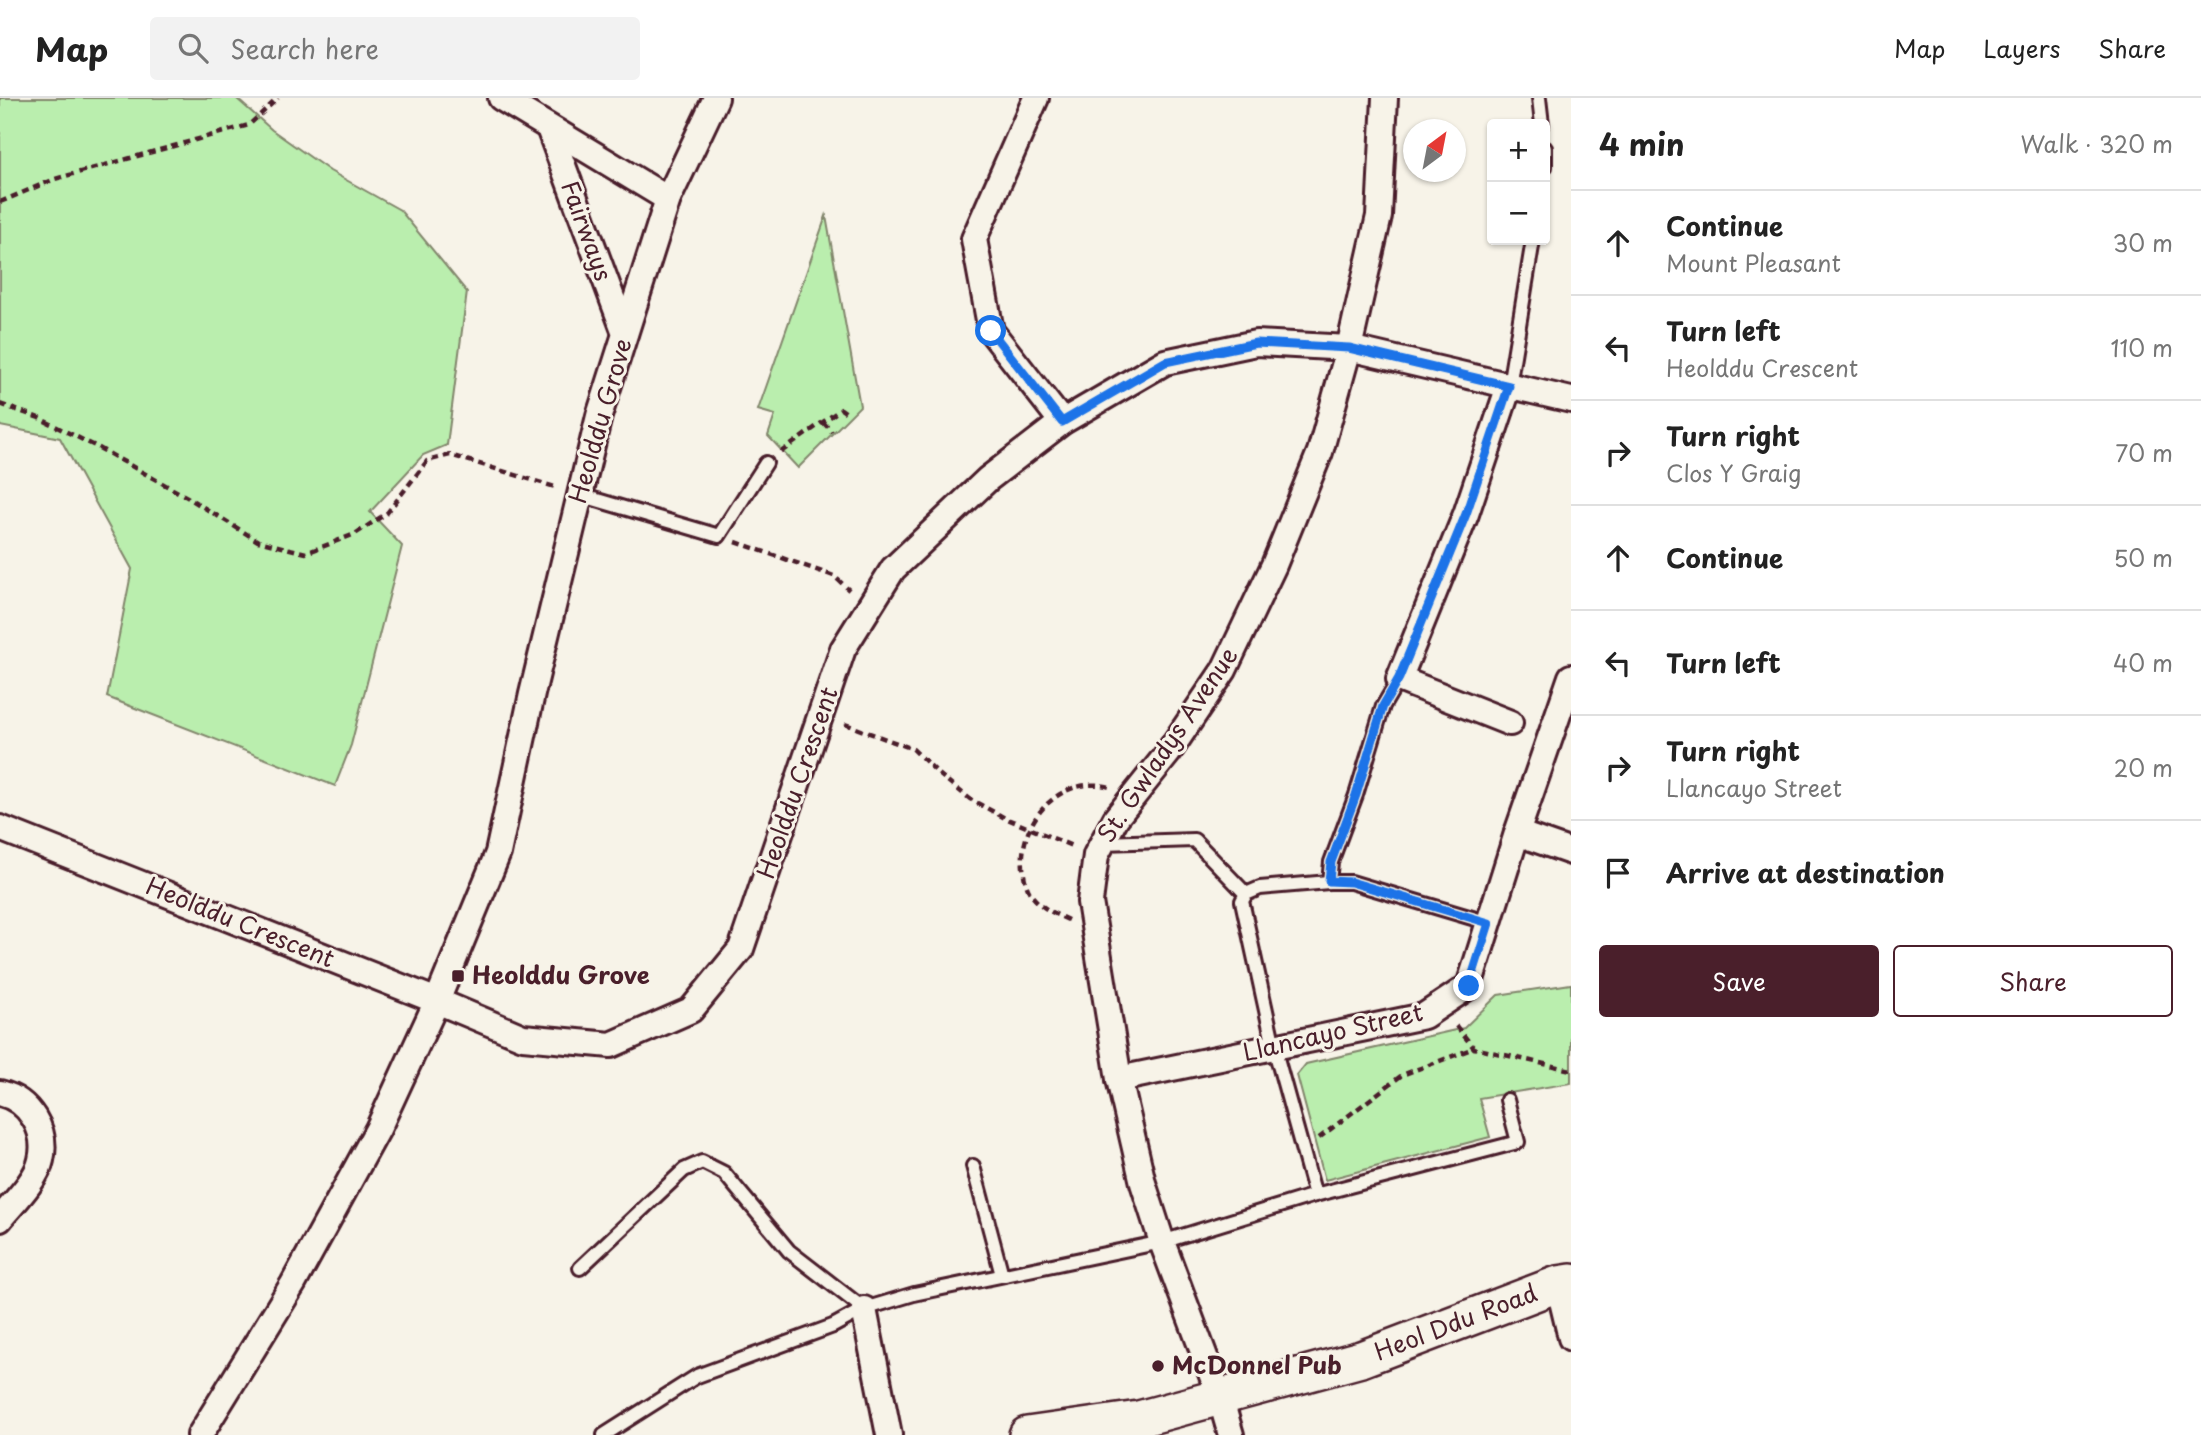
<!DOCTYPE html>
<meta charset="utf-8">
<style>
body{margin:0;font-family:"Playpen Sans",sans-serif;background:#f2f2f2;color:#222}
.controls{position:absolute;right:21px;top:21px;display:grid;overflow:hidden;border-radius:7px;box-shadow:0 2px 5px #0004}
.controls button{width:63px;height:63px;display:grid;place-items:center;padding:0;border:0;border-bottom:2px solid #e0e0e0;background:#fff;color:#222;font:35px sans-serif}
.compass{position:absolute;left:1403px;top:21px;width:63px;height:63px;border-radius:50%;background:#fff;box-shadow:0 2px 5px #0004;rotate:32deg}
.stop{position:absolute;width:21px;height:21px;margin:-16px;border:5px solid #1a73e8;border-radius:50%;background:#fff}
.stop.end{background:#1a73e8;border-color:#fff;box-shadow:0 2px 7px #0008}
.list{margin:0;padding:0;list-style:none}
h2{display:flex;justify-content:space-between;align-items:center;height:91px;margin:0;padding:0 28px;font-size:30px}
h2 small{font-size:23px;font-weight:400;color:#767676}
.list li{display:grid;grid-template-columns:46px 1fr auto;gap:21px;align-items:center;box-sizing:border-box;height:105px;padding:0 28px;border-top:2px solid #e0e0e0}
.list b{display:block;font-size:26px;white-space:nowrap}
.list p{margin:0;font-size:23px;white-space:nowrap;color:#767676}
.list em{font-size:23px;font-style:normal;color:#767676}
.actions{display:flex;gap:14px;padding:21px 28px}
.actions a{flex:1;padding:16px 0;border:2px solid #4a1f2b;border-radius:7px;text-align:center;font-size:24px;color:#4a1f2b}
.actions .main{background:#4a1f2b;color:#fff}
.icon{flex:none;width:38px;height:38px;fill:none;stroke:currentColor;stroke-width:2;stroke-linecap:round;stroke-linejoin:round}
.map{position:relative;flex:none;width:1571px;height:1337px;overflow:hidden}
header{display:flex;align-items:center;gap:42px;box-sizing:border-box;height:98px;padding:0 35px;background:#fff;border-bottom:2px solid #e0e0e0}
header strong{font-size:33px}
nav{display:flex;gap:38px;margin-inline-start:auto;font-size:24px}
.search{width:490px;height:63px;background:#f2f2f2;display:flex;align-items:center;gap:18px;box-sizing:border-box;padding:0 24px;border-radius:7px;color:#767676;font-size:26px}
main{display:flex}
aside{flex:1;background:#fff}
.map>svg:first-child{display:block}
.green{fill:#baeeae;stroke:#82866c;stroke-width:2}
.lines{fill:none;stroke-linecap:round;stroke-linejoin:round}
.lane-casing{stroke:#4a1f2b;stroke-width:18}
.street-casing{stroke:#4a1f2b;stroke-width:30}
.secondary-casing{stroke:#4a1f2b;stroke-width:40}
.path{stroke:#4a1f2b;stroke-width:4.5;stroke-dasharray:7 5;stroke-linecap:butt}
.lane{stroke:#f7f3e8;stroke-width:12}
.street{stroke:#f7f3e8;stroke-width:24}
.secondary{stroke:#f7f3e8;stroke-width:35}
.route{stroke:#1a73e8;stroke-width:9}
.poi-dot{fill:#4a1f2b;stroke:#f7f3e8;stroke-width:2.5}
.labels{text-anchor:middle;stroke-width:6;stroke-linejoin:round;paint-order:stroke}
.street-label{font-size:24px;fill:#4a1f2b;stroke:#f7f3e8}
.poi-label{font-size:24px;font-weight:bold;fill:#4a1f2b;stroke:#f7f3e8;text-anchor:start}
</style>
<header>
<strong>Map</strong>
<div class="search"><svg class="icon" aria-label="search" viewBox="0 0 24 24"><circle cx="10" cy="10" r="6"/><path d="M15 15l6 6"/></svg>Search here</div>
<nav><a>Map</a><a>Layers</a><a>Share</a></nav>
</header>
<main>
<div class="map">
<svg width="1571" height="1337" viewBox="0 0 1571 1337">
<rect width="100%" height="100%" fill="#f7f3e8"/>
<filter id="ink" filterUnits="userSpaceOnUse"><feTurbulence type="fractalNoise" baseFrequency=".0143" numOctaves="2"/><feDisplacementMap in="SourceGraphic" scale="14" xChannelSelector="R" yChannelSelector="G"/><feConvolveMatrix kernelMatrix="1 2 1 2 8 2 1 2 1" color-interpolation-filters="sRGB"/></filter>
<g filter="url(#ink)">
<g class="green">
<path d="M0,0h236l36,32 58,41 70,39 67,82 -20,153 -24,10 -53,57 32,34 -51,199 -16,41 -228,-89 25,-128 -72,-131 -60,-12z"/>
<path d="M826,118l34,190 -62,62 -30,-32 7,-21 -17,-5z"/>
<path d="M1571,886v99l-92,15 11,39 -165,43 -28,-105 9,-11 158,-36 34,-33z"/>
</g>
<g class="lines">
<g class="lane-casing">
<g id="lane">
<path d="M1539,0l3,26"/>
<path d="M1545,50v19"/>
<path d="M1509,288l24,-146"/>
<path d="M580,397l139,41 47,-73"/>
<path d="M1103,745l91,-3 52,54"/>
<path d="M1329,784l2,-20 25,-67 27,-89 16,-27"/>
<path d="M973,1068l29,109"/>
<path d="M1315,1097l-41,-148 -32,-146 4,-7 14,-6 69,-6h22l138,41"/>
<path d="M580,1170l104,-98 18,-8 22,11 65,78 75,58"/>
<path d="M604,1337l93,-59 136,-50 31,-17 50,-15 248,-52 153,-47 203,-53 -11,-42"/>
</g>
</g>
<g class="street-casing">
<g id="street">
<path d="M501,0l167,101"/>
<path d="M1036,0l-62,141 17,92 71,91"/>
<path d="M549,30l76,205"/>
<path d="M1509,288l-43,128 -67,165 111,44"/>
<path d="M0,730l437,173 86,36 88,8 80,-35 50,-61 102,-300 50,-80 95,-90 74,-57 103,-60 91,-19 93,5 222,52"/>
<path d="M1517,735l54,19"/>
<path d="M1119,981l305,-63 45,-30 48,-153 54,-156"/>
<path d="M0,995c29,7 48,37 41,67 -4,20 -28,43 -41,59"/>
<path d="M1558,1186l13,54"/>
<path d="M864,1211l25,126"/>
<path d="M200,1337l93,-151 85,-155 59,-128 61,-148 34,-159 67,-278 69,-217 48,-101"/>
<path d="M1231,1337l-11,-38 -58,-155 -19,-59 -24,-104 -29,-177 6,-47 20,-37 52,-65 56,-83 50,-105 46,-113 29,-104 30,-132 6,-118"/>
</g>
</g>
<g class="secondary-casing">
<path id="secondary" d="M1027,1337l112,-16 222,-60 197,-75 13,-2"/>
</g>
<g class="path">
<path d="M0,104l55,-23 194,-54 29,-27"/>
<path d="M0,306l39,14 60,30 88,49 71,44 48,12 49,-19 32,-21 40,-52 23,-6 105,32"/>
<path d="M823,324l9,10"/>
<path d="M781,354l60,-43 8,6"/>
<path d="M736,444l98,34 15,14"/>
<path d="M845,626l68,25 27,26 30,24 35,19 67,28"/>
<path d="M1068,822c-13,-6 -25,-11 -35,-23 -7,-8 -9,-20 -10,-30 -4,-48 39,-93 87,-80"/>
<path d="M1456,928l18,22 97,22"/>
<path d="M1319,1040l83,-63 72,-27"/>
</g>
<use href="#lane" class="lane"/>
<use href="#street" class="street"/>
<use href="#secondary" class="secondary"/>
</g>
</g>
<g class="lines" filter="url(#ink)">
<path class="route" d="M991,233l71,91 103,-60 91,-19 93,5 160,38 -43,128 -67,164 -16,28 -27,89 -25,67 -2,19 22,1 138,41 -20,63"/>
</g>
<g class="poi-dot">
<rect x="451" y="871" width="14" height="14" rx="3.5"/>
<circle cx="1158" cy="1268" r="7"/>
</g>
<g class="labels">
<g class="street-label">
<text transform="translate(586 133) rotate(70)" y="8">Fairways</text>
<text transform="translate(601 323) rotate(-74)" y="8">Heolddu Grove</text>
<text transform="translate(1168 647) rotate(-56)" y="8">St. Gwladys Avenue</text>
<text transform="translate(798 685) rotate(-71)" y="8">Heolddu Crescent</text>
<text transform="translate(240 825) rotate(22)" y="8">Heolddu Crescent</text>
<text transform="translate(1333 935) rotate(-13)" y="8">Llancayo Street</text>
<text transform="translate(1456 1225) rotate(-21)" y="8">Heol Ddu Road</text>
</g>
<g class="poi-label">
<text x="472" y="886">Heolddu Grove</text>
<text x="1172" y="1276">McDonnel Pub</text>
</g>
</g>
</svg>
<div class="controls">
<button>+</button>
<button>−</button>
</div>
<svg class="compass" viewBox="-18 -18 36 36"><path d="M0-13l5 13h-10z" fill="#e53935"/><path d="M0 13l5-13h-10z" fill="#767676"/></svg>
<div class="stop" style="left:991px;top:233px"></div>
<div class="stop end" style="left:1469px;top:888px"></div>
</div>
<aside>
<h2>4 min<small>Walk · 320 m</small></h2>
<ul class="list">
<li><svg class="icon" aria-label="ahead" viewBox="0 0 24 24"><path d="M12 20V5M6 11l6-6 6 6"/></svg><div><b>Continue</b><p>Mount Pleasant</p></div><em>30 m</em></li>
<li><svg class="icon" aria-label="left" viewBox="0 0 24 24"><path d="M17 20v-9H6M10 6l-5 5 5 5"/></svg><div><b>Turn left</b><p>Heolddu Crescent</p></div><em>110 m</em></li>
<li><svg class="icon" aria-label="right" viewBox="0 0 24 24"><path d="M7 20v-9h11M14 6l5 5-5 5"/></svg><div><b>Turn right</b><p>Clos Y Graig</p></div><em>70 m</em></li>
<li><svg class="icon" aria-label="ahead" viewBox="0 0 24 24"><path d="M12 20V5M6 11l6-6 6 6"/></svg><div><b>Continue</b></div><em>50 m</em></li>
<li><svg class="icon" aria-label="left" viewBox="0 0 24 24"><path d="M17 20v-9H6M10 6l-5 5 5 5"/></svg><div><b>Turn left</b></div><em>40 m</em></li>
<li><svg class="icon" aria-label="right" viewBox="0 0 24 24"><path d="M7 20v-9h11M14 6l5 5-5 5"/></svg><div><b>Turn right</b><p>Llancayo Street</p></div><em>20 m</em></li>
<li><svg class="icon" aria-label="arrive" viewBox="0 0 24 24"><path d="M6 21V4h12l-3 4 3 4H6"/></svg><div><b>Arrive at destination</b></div></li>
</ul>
<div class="actions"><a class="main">Save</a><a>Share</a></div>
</aside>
</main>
